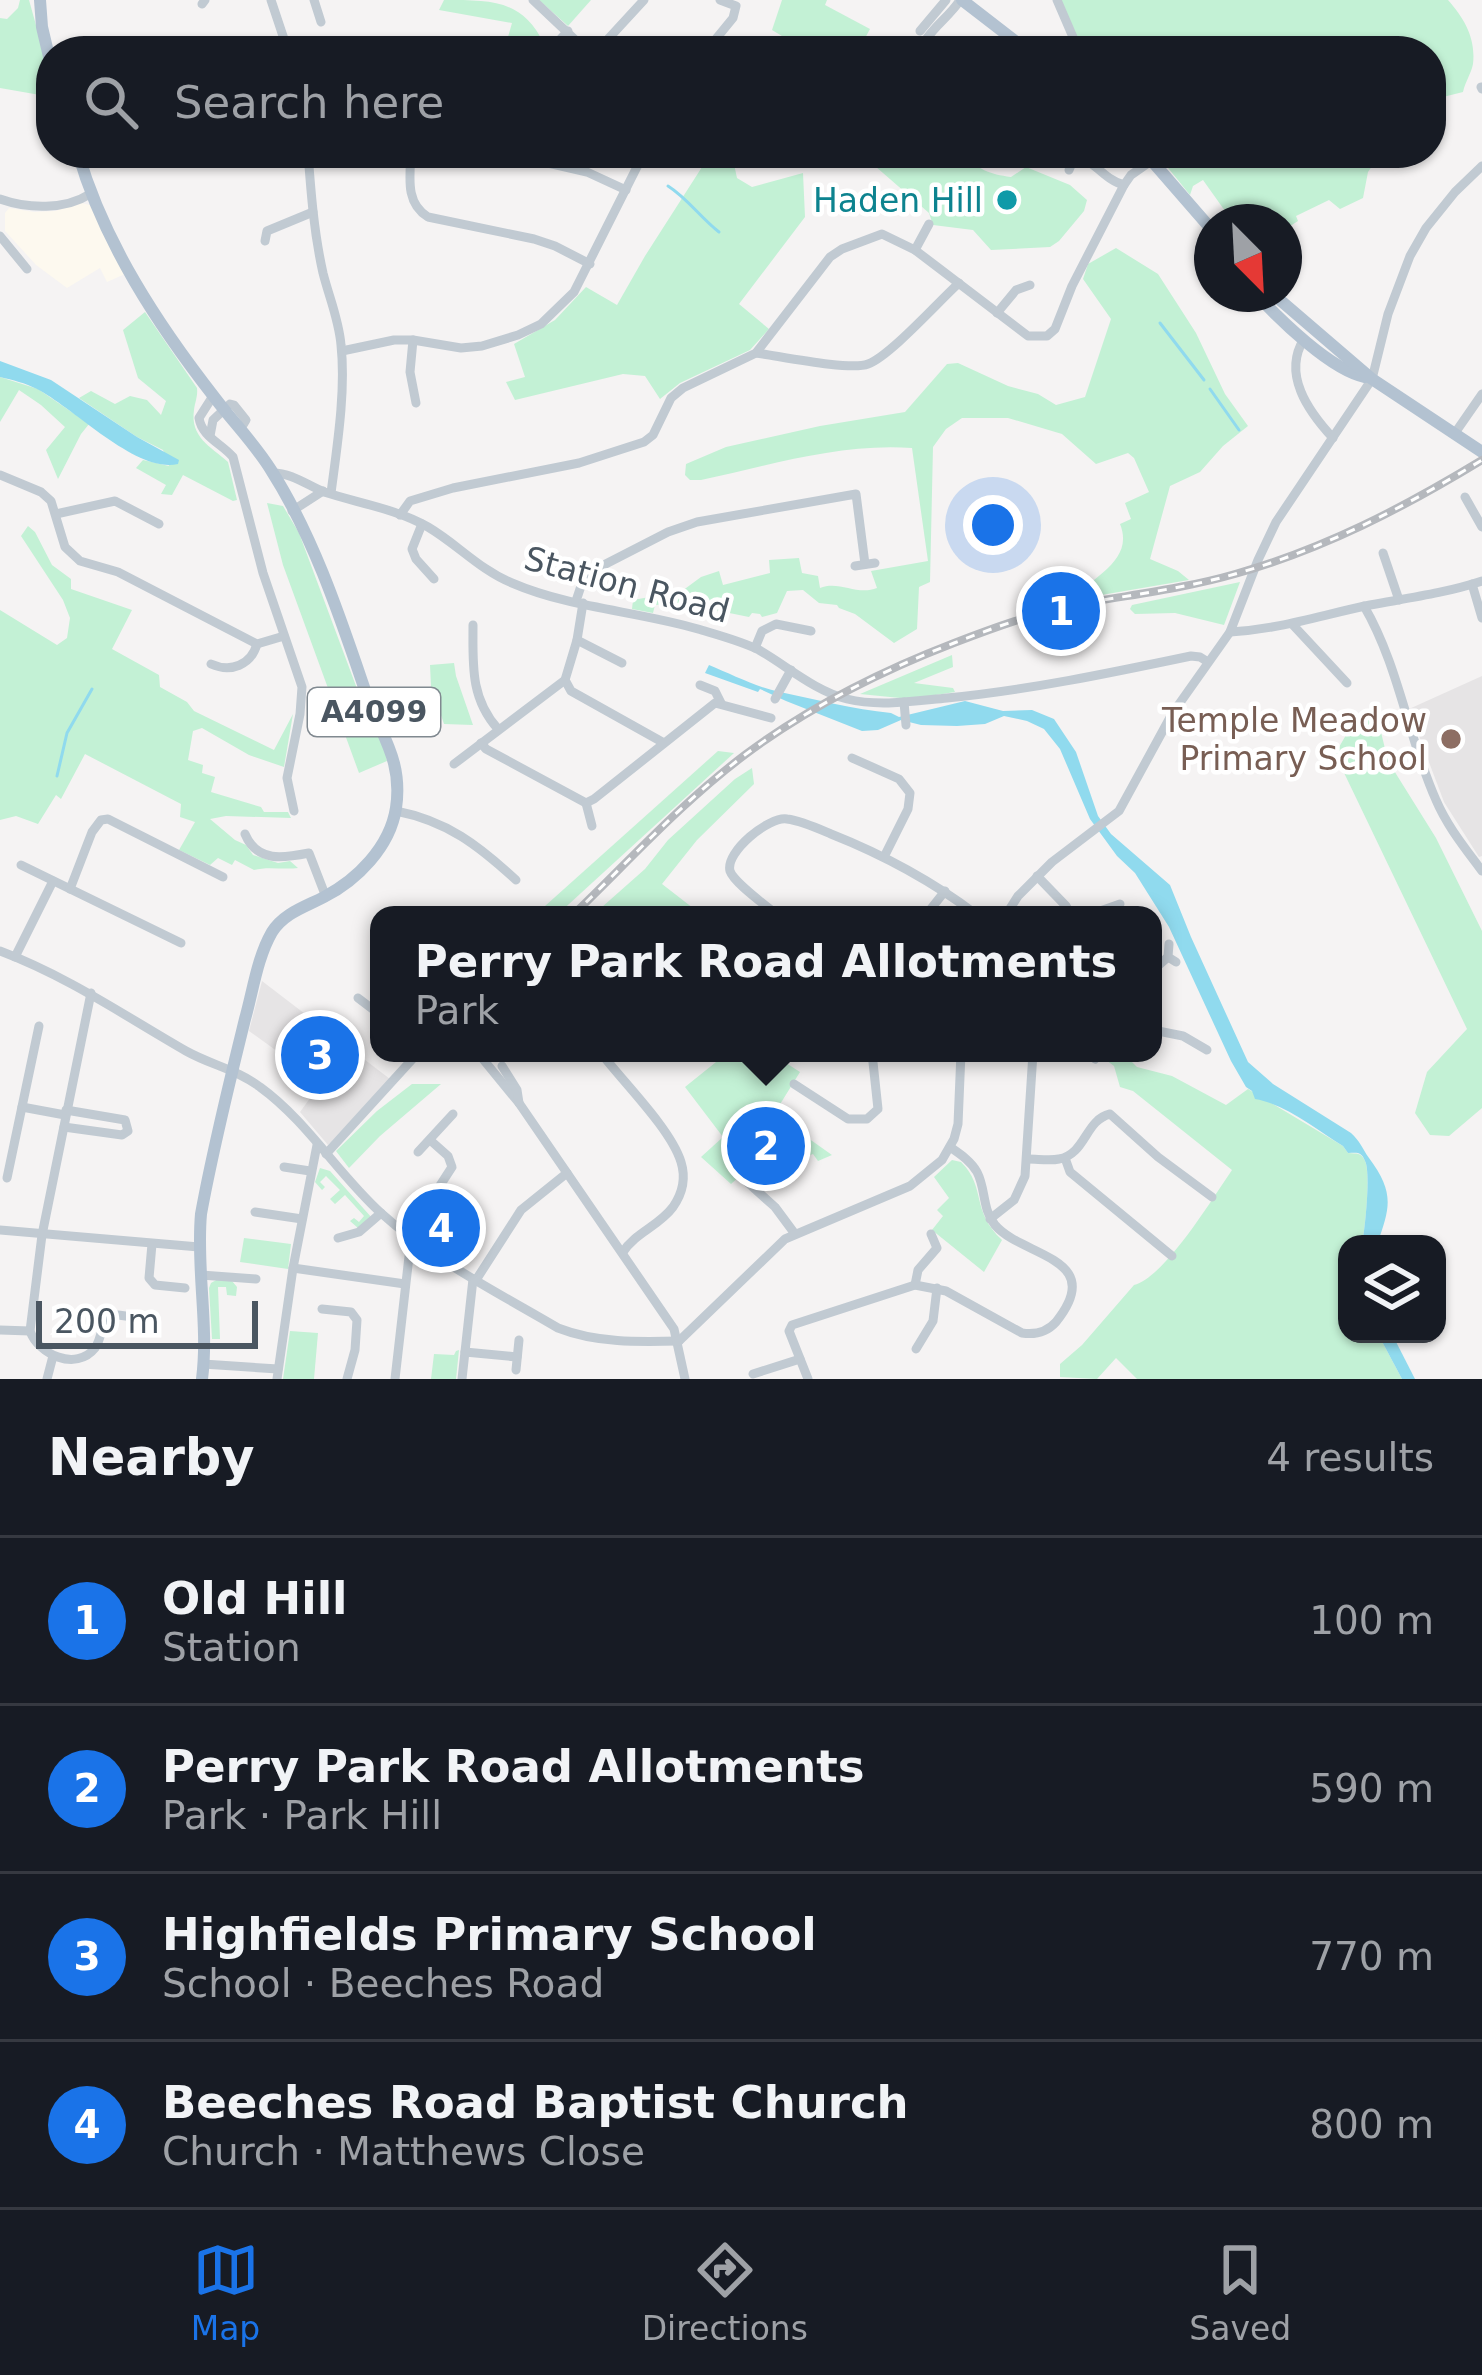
<!DOCTYPE html>
<meta charset="utf-8">
<style>
body{margin:0;font-family:"DejaVu Sans",sans-serif;background:#242831;color:#f1f3f6}
.controls{position:absolute;right:36px;bottom:36px;display:grid;overflow:hidden;border-radius:24px;box-shadow:0 3px 9px #0004}
.controls button{width:108px;height:108px;display:grid;place-items:center;padding:0;border:0;border-bottom:3px solid #363941;background:#171b24;color:#f1f3f6;font:60px sans-serif}
.compass{position:absolute;left:1194px;top:204px;width:108px;height:108px;border-radius:50%;background:#171b24;box-shadow:0 3px 9px #0004;rotate:156deg}
.scale{position:absolute;left:36px;bottom:30px;width:222px;box-sizing:border-box;padding-left:12px;border:6px solid #4a5661;border-top:0;font-size:33px;line-height:42px;white-space:nowrap;color:#4a5661;-webkit-text-stroke:9px #fff;paint-order:stroke}
.you{position:absolute;left:993px;top:525px;width:42px;height:42px;margin:-30px;border:9px solid #fff;border-radius:50%;background:#1a73e8;box-shadow:0 0 0 18px #1a73e833}
.badge{display:grid;place-items:center;width:78px;height:78px;border-radius:50%;background:#1a73e8;color:#fff;font-size:39px;font-weight:700}
.pin{position:absolute;translate:-50% -50%;border:6px solid #fff;box-shadow:0 3px 12px #0006}
.popup{position:absolute;left:370px;top:906px;width:792px;height:156px;box-sizing:border-box;display:grid;place-content:center;border-radius:24px;background:#171b24;filter:drop-shadow(0 3px 9px #0005);font-size:39px;white-space:nowrap;color:#9ea1a6}
.popup b{font-size:45px;color:#f1f3f6}
.popup::after{content:'';position:absolute;left:50%;top:100%;margin-left:-24px;border:24px solid transparent;border-top-color:#171b24}
.list{margin:0;padding:0;list-style:none}
h2{display:flex;justify-content:space-between;align-items:center;height:156px;margin:0;padding:0 48px;font-size:51px}
h2 small{font-size:39px;font-weight:400;color:#9ea1a6}
.list li{display:grid;grid-template-columns:78px 1fr auto;gap:36px;align-items:center;box-sizing:border-box;height:168px;padding:0 48px;border-top:3px solid #363941}
.list b{display:block;font-size:45px;white-space:nowrap}
.list p{margin:0;font-size:39px;white-space:nowrap;color:#9ea1a6}
.list em{font-size:39px;font-style:normal;color:#9ea1a6}
.icon{flex:none;width:66px;height:66px;fill:none;stroke:currentColor;stroke-width:2;stroke-linecap:round;stroke-linejoin:round}
.map{position:relative;flex:none;width:1482px;height:1379px;overflow:hidden}
.search{position:absolute;background:#171b24;box-shadow:0 3px 9px #0004;left:36px;right:36px;top:36px;height:132px;display:flex;align-items:center;gap:30px;box-sizing:border-box;padding:0 42px;border-radius:48px;color:#9ea1a6;font-size:45px}
.sheet{height:828px;background:#171b24}
nav{display:flex;justify-content:space-around;align-items:center;box-sizing:border-box;height:168px;border-top:3px solid #363941;background:#171b24;font-size:33px;color:#9ea1a6}
nav a{display:grid;justify-items:center;gap:6px}
nav .on{color:#1a73e8}
.map>svg:first-child{display:block}
.commercial{fill:#fdf9ef}
.education{fill:#e6e4e5}
.green{fill:#c3f1d5}
.water{fill:#90daee}
.lines{fill:none;stroke-linecap:round;stroke-linejoin:round}
.stream{stroke:#90daee;stroke-width:3}
.minor{stroke:#c1cad2;stroke-width:9}
.major{stroke:#b3c2d1;stroke-width:12}
.rail-casing{stroke:#b5b8bd;stroke-width:8}
.rail{stroke:#fff;stroke-width:3;stroke-dasharray:9;stroke-linecap:butt}
.culture-dot{fill:#0f9aa8;stroke:#fff;stroke-width:4.5}
.education-dot{fill:#8d6e63;stroke:#fff;stroke-width:4.5}
.labels{text-anchor:middle;stroke-width:9;stroke-linejoin:round;paint-order:stroke}
.shield{fill:#fff;stroke:#808990;stroke-width:3}
.shield-label{font-size:30px;font-weight:bold;fill:#4a5661}
.culture-label{font-size:33px;fill:#0d838f;stroke:#fff;text-anchor:end}
.street-label{font-size:33px;fill:#4a5661;stroke:#fff}
.education-label{font-size:33px;fill:#785e54;stroke:#fff;text-anchor:end}
</style>
<div class="map">
<svg width="1482" height="1379" viewBox="0 0 1482 1379">
<rect width="100%" height="100%" fill="#f5f3f3"/>
<path class="commercial" d="M81,203l13,3 31,68 -18,8 -7,-14 -33,20 -31,-23 -31,-34v-18l4,-5 25,4 21,-1z"/>
<g class="education">
<path d="M1482,676v180l-3,1 -35,-55 -35,-93z"/>
<path d="M262,981l128,98 -62,66 -28,-33 21,-29 -72,-52z"/>
</g>
<g class="green">
<path d="M20,0h9l22,79v23l-11,-7 -40,-7v-70l7,1 11,-11z"/>
<path d="M444,0c49,0 79,0 100,44l-7,7h-33l8,-28 -73,-13z"/>
<path d="M539,0h52l-23,26z"/>
<path d="M782,0h45l-2,5 45,24 -12,22h-51l-35,-21z"/>
<path d="M1060,0h388c16,18 28,38 25,64 -2,10 -8,18 -10,28l-20,5 2,8 -5,1 -4,11 -5,3v-69h-349z"/>
<path d="M711,153h26l-3,11 3,14 15,9 51,-14 2,44 -66,87 30,25 -19,21 -70,33 -20,16 -15,-23 -22,-2 -108,26 -9,-18 19,-5 -11,-33 41,-24 31,-33 31,18 28,-49z"/>
<path d="M860,153h103c14,17 27,21 48,24l15,-10 44,18 17,15 -3,11 -25,30 -9,6 -59,3 -18,-20 -40,-5 -4,-12z"/>
<path d="M1156,153h225l-13,19 -5,26 -23,11 -11,-9 -33,16 2,5 -14,9v-8h-57l3,-4 -27,-38 -10,6 -3,9z"/>
<path d="M1116,248l42,26 38,59 29,61 23,32 -25,20 -23,26 -30,14 -20,73 28,12 11,9 -117,20c19,-23 63,-39 48,-76l11,-5 -6,-16 24,-11 -15,-34 -6,-5 -32,11 -34,-30 -54,-16h-46l-16,11 -13,18 -3,135 -11,5 -2,42 -23,14 -39,-29 -16,-6 -2,-3 -18,-2 -16,-13 -16,1 -10,22 -15,4 -2,-3 -8,-1 -3,4 -69,-14 -25,2 -2,8 -21,-4 1,-9 49,-9 19,-14 18,-6 4,14 47,-12 -1,-13 30,-2 3,15 16,3 2,12c19,-8 37,8 57,0l-6,-17 57,-10 -16,-113c-72,-5 -141,17 -211,32h-11l-5,-5 1,-11 40,-17 94,-21 85,-14 42,-48 11,-1 50,23 30,8 18,11 29,-8 26,-78 -28,-40 5,-15z"/>
<path d="M145,312l52,76c1,8 -2,14 -3,22 -4,27 16,36 34,52l9,38 -4,1 -50,-26 -11,20 -11,-1 5,-9 -30,-17 7,-8 26,6 -6,-16 -26,-13 -58,-39 12,-7 24,13 15,-8 17,4 14,15 5,-14 -28,-23 -15,-48z"/>
<path d="M0,377l38,12 51,35 -8,10 -23,45 -12,-29 19,-23 -24,-22 -22,-15 -19,32z"/>
<path d="M267,503l16,3 16,27 57,153 29,64 2,11 -28,12 -76,-208z"/>
<path d="M28,526l7,6 17,33 19,14v10l61,21 -20,39 47,26 1,12 27,15 7,9 80,39 19,-36 -9,53 -35,-12 -47,-27 -9,3 -5,29 15,5 -1,8 13,4 -4,15 50,15 3,5h24l3,6 -65,-2 -16,3 25,21 11,5 7,10 25,8 12,-2 8,7c-15,2 -30,-2 -44,2l-19,-10 -3,5 -14,-7 -8,7 -31,-15 16,-28 -15,-5 1,-13 -96,-50 -24,45 -5,-4 -18,29 -22,-8 -16,4v-210l57,35 10,-7 3,-20 -7,-18 -42,-64z"/>
<path d="M1240,582l-16,43 -49,-12 -40,1 -5,-5 2,-4z"/>
<path d="M952,655l1,12 -39,16 39,5 2,4 -45,7 -50,-5z"/>
<path d="M454,663l2,13 17,49 -29,-1 -13,-38 -1,-21z"/>
<path d="M1370,711l10,17 8,33 48,77 46,93v177l-33,28 -19,-1 -15,-22 12,-41 40,-43 -132,-275 18,-31z"/>
<path d="M718,751l16,2 -177,162h-22z"/>
<path d="M752,768l2,16 -57,56 -35,44 40,31h-109l52,-46 23,-29 67,-61z"/>
<path d="M719,1053h69l-5,8 17,11 -26,42 58,41 -14,6 -5,-7 -26,10 -19,-13 -37,33 -30,-27 22,-20 -38,-50 36,-29z"/>
<path d="M1105,1053h18l14,14 35,9 54,29 22,-16 95,57 5,7c9,1 13,-1 17,8 6,12 0,68 -3,83h-15v90h31l24,45h-265l-21,-21 -19,21 -37,-2v-13l22,-19 52,-60c31,-8 78,-86 98,-115l-99,-79 -13,-4 -6,-21 -12,-9z"/>
<path d="M412,1084h29l-61,52 -31,32 -13,-17 41,-40z"/>
<path d="M952,1160l9,2c26,26 9,48 41,78l-18,32 -52,-42 11,-14 -6,-6 12,-12 -15,-21z"/>
<path d="M320,1168l10,3 42,47 -14,10 -8,-7 4,-3 5,4 5,-6 -19,-21 -10,9 -5,-5 10,-9 -14,-14 -6,6 5,5 -3,3 -7,-8z"/>
<path d="M244,1238l47,6 -3,25 -48,-7z"/>
<path d="M218,1279l14,2 5,6 -1,9 -9,-1 -1,-8h-8l2,52h-8l-3,-51 2,-5z"/>
<path d="M290,1331l28,2 -4,46h-31z"/>
<path d="M459,1350l-3,29h-25l3,-25 20,1 2,-4z"/>
</g>
<g class="water">
<path d="M0,361l51,19 86,57 42,23 -1,4c-41,10 -104,-56 -141,-75 -12,-6 -24,-9 -37,-12z"/>
<path d="M709,665c22,9 47,22 71,27 37,8 73,17 111,21l8,4 66,-16 38,10 29,-1 22,9 22,33 22,64 13,18 59,51 21,52 57,125 25,22 78,49c9,8 11,15 18,25 25,34 22,48 8,86h-15c3,-15 9,-72 3,-83 -4,-10 -8,-8 -17,-8l-5,-7c-26,-16 -57,-42 -88,-47l-3,-8 -6,-4 -15,-26 -62,-134 -34,-54 -18,-17 -27,-37 -30,-70 -16,-20 -17,-8 -23,-5 -19,8 -28,2 -36,-1 -20,-5 -23,10 -16,1 -76,-30 -26,-12 -2,3 -53,-19z"/>
<path d="M1378,1334h14l23,45h-13z"/>
</g>
<g class="lines">
<g class="stream">
<path d="M668,186c19,12 33,32 51,46"/>
<path d="M1160,323l44,57"/>
<path d="M1210,389l29,41"/>
<path d="M57,776l10,-43 25,-44"/>
</g>
<g class="minor">
<path d="M271,0l17,51"/>
<path d="M314,0l7,22"/>
<path d="M533,0l54,51"/>
<path d="M1057,0l22,51"/>
<path d="M202,4l3,-4"/>
<path d="M920,31l26,-31"/>
<path d="M925,41c11,-17 26,-26 35,-41"/>
<path d="M549,51l19,-20"/>
<path d="M597,51l47,-51"/>
<path d="M706,51l27,-33 3,-12 -16,-6"/>
<path d="M1481,87l1,2"/>
<path d="M308,153c3,40 6,80 15,120 6,24 16,47 18,72 5,46 -4,102 -10,148"/>
<path d="M411,153c-1,24 -6,50 17,64l106,22 21,7 35,18"/>
<path d="M504,153l83,19 39,18"/>
<path d="M1076,154c18,7 30,27 48,31"/>
<path d="M1069,170l7,-17"/>
<path d="M0,199c28,10 65,11 90,-5"/>
<path d="M0,236l27,33"/>
<path d="M265,241l2,-10 46,-19"/>
<path d="M915,250l14,-26"/>
<path d="M997,313l19,-23 14,-5"/>
<path d="M1304,339c-22,35 4,72 29,99"/>
<path d="M413,340l-3,32 6,31"/>
<path d="M342,351l52,-11h19l48,8 21,-2 36,-11 23,-11 33,-32 70,-139"/>
<path d="M756,353c23,3 94,18 112,11 22,-8 71,-63 91,-81"/>
<path d="M213,396l-14,22c3,19 22,25 34,39l30,116 39,114 -2,27 -13,64 7,33"/>
<path d="M1455,433l27,-39"/>
<path d="M210,436l3,-16 17,-16 4,1 12,15 -6,10"/>
<path d="M273,473c19,0 34,12 51,19 34,11 73,17 104,35 29,17 52,43 84,56 58,25 125,28 186,46 20,6 43,12 61,21 28,16 56,41 88,49 32,8 68,2 100,-1 82,-8 163,-25 244,-42l9,1 8,5"/>
<path d="M0,475l41,17 10,9 14,46 15,14 38,11 139,72 27,-8"/>
<path d="M1465,497l17,30"/>
<path d="M292,511l31,-20"/>
<path d="M56,514l59,-13 44,23"/>
<path d="M400,515l10,-14 43,-13 126,-25 65,-21 9,-7 18,-37 12,-10 73,-35 74,-96 12,-8 40,-15 33,16 113,86h19l8,-7 17,-43 52,-101 7,-10 20,-14"/>
<path d="M422,524l-10,25 4,10 18,20"/>
<path d="M1383,553l16,47"/>
<path d="M855,566l20,-3"/>
<path d="M1472,584l10,34"/>
<path d="M576,601l7,-21 9,-9 76,-39 29,-10 159,-28 9,70"/>
<path d="M583,603l-6,37 -12,40 6,11 93,52"/>
<path d="M1364,606c35,60 44,132 72,194 11,26 29,48 46,71"/>
<path d="M473,625c0,39 -3,73 25,104"/>
<path d="M1293,625l54,58"/>
<path d="M1230,632c51,-3 91,-17 140,-27 38,-7 76,-12 112,-24"/>
<path d="M577,640l45,23"/>
<path d="M755,648l7,-17 14,-7 35,7"/>
<path d="M211,664c20,9 40,1 46,-20"/>
<path d="M700,685l15,6 6,12"/>
<path d="M775,699l16,-29"/>
<path d="M904,702l2,23"/>
<path d="M481,743l5,6 100,54 8,-4 121,-96 56,15"/>
<path d="M852,758l47,21 11,14 -2,16 -24,48"/>
<path d="M454,764l111,-84"/>
<path d="M586,803l6,23"/>
<path d="M396,811c51,10 82,34 120,69"/>
<path d="M245,834c12,29 39,24 64,19l17,44"/>
<path d="M21,865l160,78"/>
<path d="M1037,876l29,30 5,9"/>
<path d="M70,889l22,-57 9,-12 7,-1 115,58"/>
<path d="M777,915c-10,-9 -43,-32 -47,-44 -5,-19 39,-55 57,-52 15,2 30,9 44,15 53,21 101,47 146,81"/>
<path d="M926,915l19,-24"/>
<path d="M1006,915l12,-19 34,-34 67,-51 53,-97 58,-82 28,-72 18,-38 96,-143 16,-65 22,-58 16,-28 29,-36 27,-26"/>
<path d="M1089,915l31,-11"/>
<path d="M1169,944l-1,13 8,5"/>
<path d="M0,951c67,25 125,65 186,100 25,14 52,19 74,36 47,34 78,87 121,126 53,48 116,79 177,115 38,15 80,14 121,13"/>
<path d="M15,957l38,-76"/>
<path d="M1153,970l15,-13"/>
<path d="M91,993l-49,242 -12,96c8,23 46,41 65,17 6,-8 6,-19 10,-28l13,-5 15,2"/>
<path d="M358,998l21,16"/>
<path d="M1153,1030l30,6 24,14"/>
<path d="M601,1053c22,29 70,76 80,109 5,16 1,32 -8,45 -14,19 -38,26 -50,45"/>
<path d="M1087,1053l8,6 5,-6"/>
<path d="M482,1058l37,45 155,226 11,50"/>
<path d="M502,1066l15,24 2,13"/>
<path d="M794,1084l54,35h19l11,-10 -6,-56"/>
<path d="M22,1107l43,8"/>
<path d="M64,1127l58,8 6,-4 -3,-11 -59,-10"/>
<path d="M418,1152l35,-38"/>
<path d="M326,1154l92,-101"/>
<path d="M1065,1158l5,14 102,84"/>
<path d="M1028,1159c10,0 22,2 31,0 27,-5 26,-39 51,-45l48,43 54,40"/>
<path d="M284,1167l26,4"/>
<path d="M7,1178l32,-152"/>
<path d="M747,1182l28,25 20,27"/>
<path d="M255,1212l47,7"/>
<path d="M990,1219l24,-19 11,-24 8,-123"/>
<path d="M0,1230l199,17"/>
<path d="M408,1235l44,-68 -4,-11 -18,-16"/>
<path d="M338,1238l21,-6 22,-19"/>
<path d="M152,1244l-3,34 6,7 30,3"/>
<path d="M293,1268l112,16"/>
<path d="M201,1275l55,4"/>
<path d="M476,1280l45,-70 46,-37"/>
<path d="M915,1285l3,-15 19,-22 -6,-14"/>
<path d="M322,1309l29,3 6,8 -2,30 -8,29"/>
<path d="M0,1330l30,1"/>
<path d="M679,1341l106,-102 125,-53 32,-26 12,-21 4,-15 3,-71"/>
<path d="M916,1349l17,-28 4,-33"/>
<path d="M465,1352l52,5"/>
<path d="M203,1364l75,5"/>
<path d="M516,1370l3,-30"/>
<path d="M753,1374l47,-15"/>
<path d="M47,1379l6,-23"/>
<path d="M277,1379l16,-111 24,-123"/>
<path d="M395,1379l16,-140"/>
<path d="M462,1379l11,-100"/>
<path d="M808,1379l-19,-48 3,-6 123,-40 31,6 76,42c13,2 25,-1 34,-11 52,-65 -34,-65 -61,-97 -13,-16 -9,-36 -18,-53 -6,-11 -17,-18 -27,-25"/>
</g>
<g class="major">
<path d="M40,0l2,27 9,38"/>
<path d="M962,0l66,51"/>
<path d="M78,153c26,90 80,172 137,245 18,24 40,46 56,72 43,67 70,150 96,226 15,41 36,65 29,112 -6,39 -39,72 -72,89 -19,10 -40,16 -52,35 -15,26 -19,59 -27,87 -16,65 -32,129 -44,195 -5,55 8,111 1,165"/>
<path d="M1145,153l67,77"/>
<path d="M1256,294c24,26 75,76 109,83"/>
<path d="M1273,294l99,85 110,73"/>
</g>
<g class="rail-casing">
<path id="rail" d="M573,915c57,-55 109,-113 173,-161 62,-46 135,-83 208,-111 39,-15 80,-30 121,-38 53,-10 108,-16 160,-31 89,-25 168,-66 247,-114"/>
</g>
<use href="#rail" class="rail"/>
</g>
<circle class="culture-dot" cx="1007" cy="200" r="12"/>
<circle class="education-dot" cx="1451" cy="739" r="12"/>
<g class="labels">
<rect class="shield" x="308" y="688" width="132" height="48" rx="9"/>
<g class="shield-label">
<text x="374" y="722">A4099</text>
</g>
<g class="culture-label">
<text x="983" y="212">Haden Hill</text>
</g>
<g class="street-label">
<text transform="translate(627 584) rotate(15)" y="12">Station Road</text>
</g>
<g class="education-label">
<text x="1427" y="732">Temple Meadow<tspan x="1427" dy="38">Primary School</tspan></text>
</g>
</g>
</svg>
<div class="controls">
<button><svg class="icon" aria-label="layers" viewBox="0 0 24 24"><path d="M12 4l9 5-9 5-9-5zM3 14l9 5 9-5"/></svg></button>
</div>
<svg class="compass" viewBox="-18 -18 36 36"><path d="M0-13l5 13h-10z" fill="#e53935"/><path d="M0 13l5-13h-10z" fill="#9ea1a6"/></svg>
<div class="scale">200 m</div>
<div class="you"></div>
<div class="pin badge" style="left:1061px;top:611px">1</div>
<div class="pin badge" style="left:766px;top:1146px">2</div>
<div class="popup"><b>Perry Park Road Allotments</b>Park</div>
<div class="pin badge" style="left:320px;top:1055px">3</div>
<div class="pin badge" style="left:441px;top:1228px">4</div>
<div class="search"><svg class="icon" aria-label="search" viewBox="0 0 24 24"><circle cx="10" cy="10" r="6"/><path d="M15 15l6 6"/></svg>Search here</div>
</div>
<section class="sheet">
<h2>Nearby<small>4 results</small></h2>
<ul class="list">
<li><span class="badge">1</span><div><b>Old Hill</b><p>Station</p></div><em>100 m</em></li>
<li><span class="badge">2</span><div><b>Perry Park Road Allotments</b><p>Park · Park Hill</p></div><em>590 m</em></li>
<li><span class="badge">3</span><div><b>Highfields Primary School</b><p>School · Beeches Road</p></div><em>770 m</em></li>
<li><span class="badge">4</span><div><b>Beeches Road Baptist Church</b><p>Church · Matthews Close</p></div><em>800 m</em></li>
</ul>
</section>
<nav>
<a class="on"><svg class="icon" aria-label="map" viewBox="0 0 24 24"><path d="M3 6l6-2 6 2 6-2v14l-6 2-6-2-6 2zM9 4v14M15 6v14"/></svg>Map</a>
<a><svg class="icon" aria-label="directions" viewBox="0 0 24 24"><path d="M12 3l9 9-9 9-9-9zM9 14v-3h6M13 9l2 2-2 2"/></svg>Directions</a>
<a><svg class="icon" aria-label="saved" viewBox="0 0 24 24"><path d="M7 4h10v16l-5-4-5 4z"/></svg>Saved</a>
</nav>
